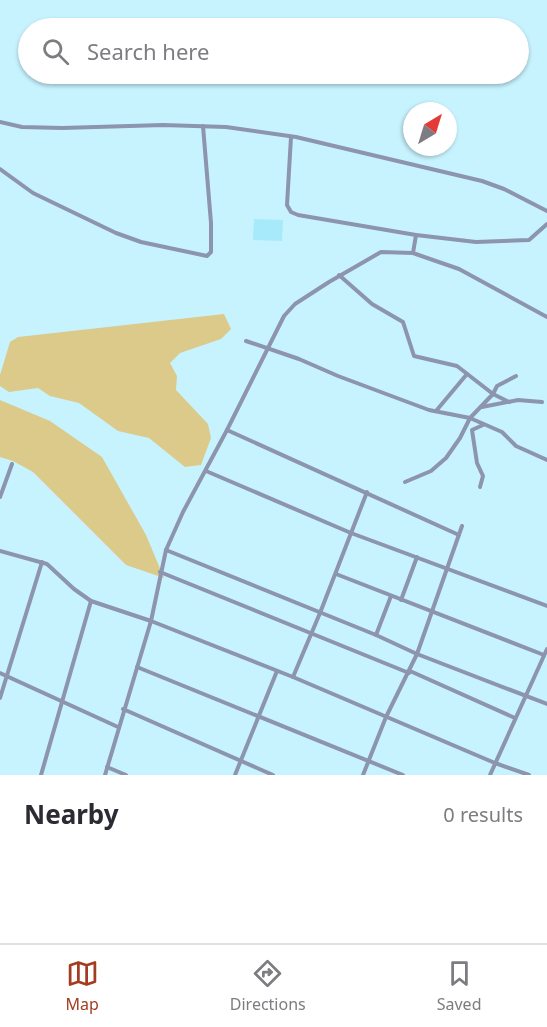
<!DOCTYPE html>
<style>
body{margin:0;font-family:"Noto Sans",sans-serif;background:#f2f2f3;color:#2b2b33}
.compass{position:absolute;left:403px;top:102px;width:54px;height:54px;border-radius:50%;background:#fff;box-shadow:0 2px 4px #0004;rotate:38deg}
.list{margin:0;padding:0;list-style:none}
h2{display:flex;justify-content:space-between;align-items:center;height:78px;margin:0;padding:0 24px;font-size:26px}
h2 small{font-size:20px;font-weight:400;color:#7c7c81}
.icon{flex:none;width:33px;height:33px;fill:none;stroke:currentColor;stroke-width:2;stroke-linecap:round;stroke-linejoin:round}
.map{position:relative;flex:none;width:547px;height:775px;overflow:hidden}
.search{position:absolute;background:#fff;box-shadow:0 2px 4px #0004;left:18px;right:18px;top:18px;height:66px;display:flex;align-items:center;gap:15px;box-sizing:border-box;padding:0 21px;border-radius:33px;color:#7c7c81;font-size:22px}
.sheet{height:168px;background:#fff}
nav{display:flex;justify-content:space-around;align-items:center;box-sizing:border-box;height:84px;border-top:2px solid #e1e1e2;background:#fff;font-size:16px;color:#7c7c81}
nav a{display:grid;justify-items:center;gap:3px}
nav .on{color:#a43c22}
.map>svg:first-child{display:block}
.built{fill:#a7eafb}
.green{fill:#dbca8a}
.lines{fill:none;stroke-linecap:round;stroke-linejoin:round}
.minor{stroke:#8d94ae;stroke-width:4}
</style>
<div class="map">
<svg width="547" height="775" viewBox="0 0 547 775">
<rect width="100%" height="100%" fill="#c7f3ff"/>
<path class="built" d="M254,219l29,1 -1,21 -29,-1z"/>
<g class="green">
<path d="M224,314l7,15 -10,10 -41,14 -10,10 7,13 -1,14 32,34 3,14 -10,27 -16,2 -36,-29 -31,-7 -39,-28 -29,-7 -12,-8 -29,4 -9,-6v-11l10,-33 8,-5z"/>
<path d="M0,400l50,21 52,36 44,78 18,43 -38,-13 -93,-93 -20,-11 -13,-4z"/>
</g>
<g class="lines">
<g class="minor">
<path d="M0,122l22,5 40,1 101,-3 63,2 70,10 186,44 22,8 43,22"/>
<path d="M291,137l-4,68 4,7 7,3 118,20 60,7 53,-2 18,-16"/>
<path d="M0,169l33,24 83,40 25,9 66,14 4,-4v-29l-8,-97"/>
<path d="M416,235l-3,18 46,16 88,48"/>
<path d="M339,275l33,29 31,18 11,34 43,10 36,28 16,8"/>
<path d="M246,341l53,18 39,17 91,34 41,8 32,14 14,14 31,14"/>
<path d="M482,407l36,-7 24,2"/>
<path d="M436,411l31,-37"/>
<path d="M227,430l232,105"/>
<path d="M206,471l145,62 196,73"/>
<path d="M405,482l26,-11 15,-13 14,-20 10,-20 23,-24 4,-8 19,-10"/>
<path d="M480,487l3,-11 -6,-13 -5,-33 11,-5"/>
<path d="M0,497l12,-33"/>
<path d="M166,550l210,85 41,19 130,50"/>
<path d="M0,551l47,13 27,25 17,12 60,20 142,56 202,86 34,12"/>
<path d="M160,572l249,101"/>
<path d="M336,574l208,81"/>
<path d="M401,600l16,-43"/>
<path d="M376,635l15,-39"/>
<path d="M137,667l266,108"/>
<path d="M410,671l105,47"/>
<path d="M0,673l118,54"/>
<path d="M293,677l27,-64 47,-121"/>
<path d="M0,698l42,-136"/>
<path d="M123,709l150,66"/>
<path d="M107,767l19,8"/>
<path d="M41,775l50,-174"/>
<path d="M105,775l46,-154 15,-71 17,-38 44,-82 57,-114 11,-12 34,-22 52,-30 32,1"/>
<path d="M235,775l42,-104"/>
<path d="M363,775l23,-58 31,-63 45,-128"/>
<path d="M490,775l57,-126"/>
</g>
</g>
</svg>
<svg class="compass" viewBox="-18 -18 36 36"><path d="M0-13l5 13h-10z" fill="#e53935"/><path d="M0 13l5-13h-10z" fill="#7c7c81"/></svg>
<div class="search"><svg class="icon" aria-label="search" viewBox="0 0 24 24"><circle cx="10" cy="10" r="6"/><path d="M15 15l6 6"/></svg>Search here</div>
</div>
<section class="sheet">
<h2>Nearby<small>0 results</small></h2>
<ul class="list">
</ul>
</section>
<nav>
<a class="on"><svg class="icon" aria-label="map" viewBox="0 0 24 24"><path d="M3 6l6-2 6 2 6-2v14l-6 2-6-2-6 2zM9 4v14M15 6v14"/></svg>Map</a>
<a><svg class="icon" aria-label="directions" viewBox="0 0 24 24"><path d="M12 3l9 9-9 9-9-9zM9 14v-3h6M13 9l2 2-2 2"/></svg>Directions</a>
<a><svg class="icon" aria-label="saved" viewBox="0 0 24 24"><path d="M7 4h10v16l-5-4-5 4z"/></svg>Saved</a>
</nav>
